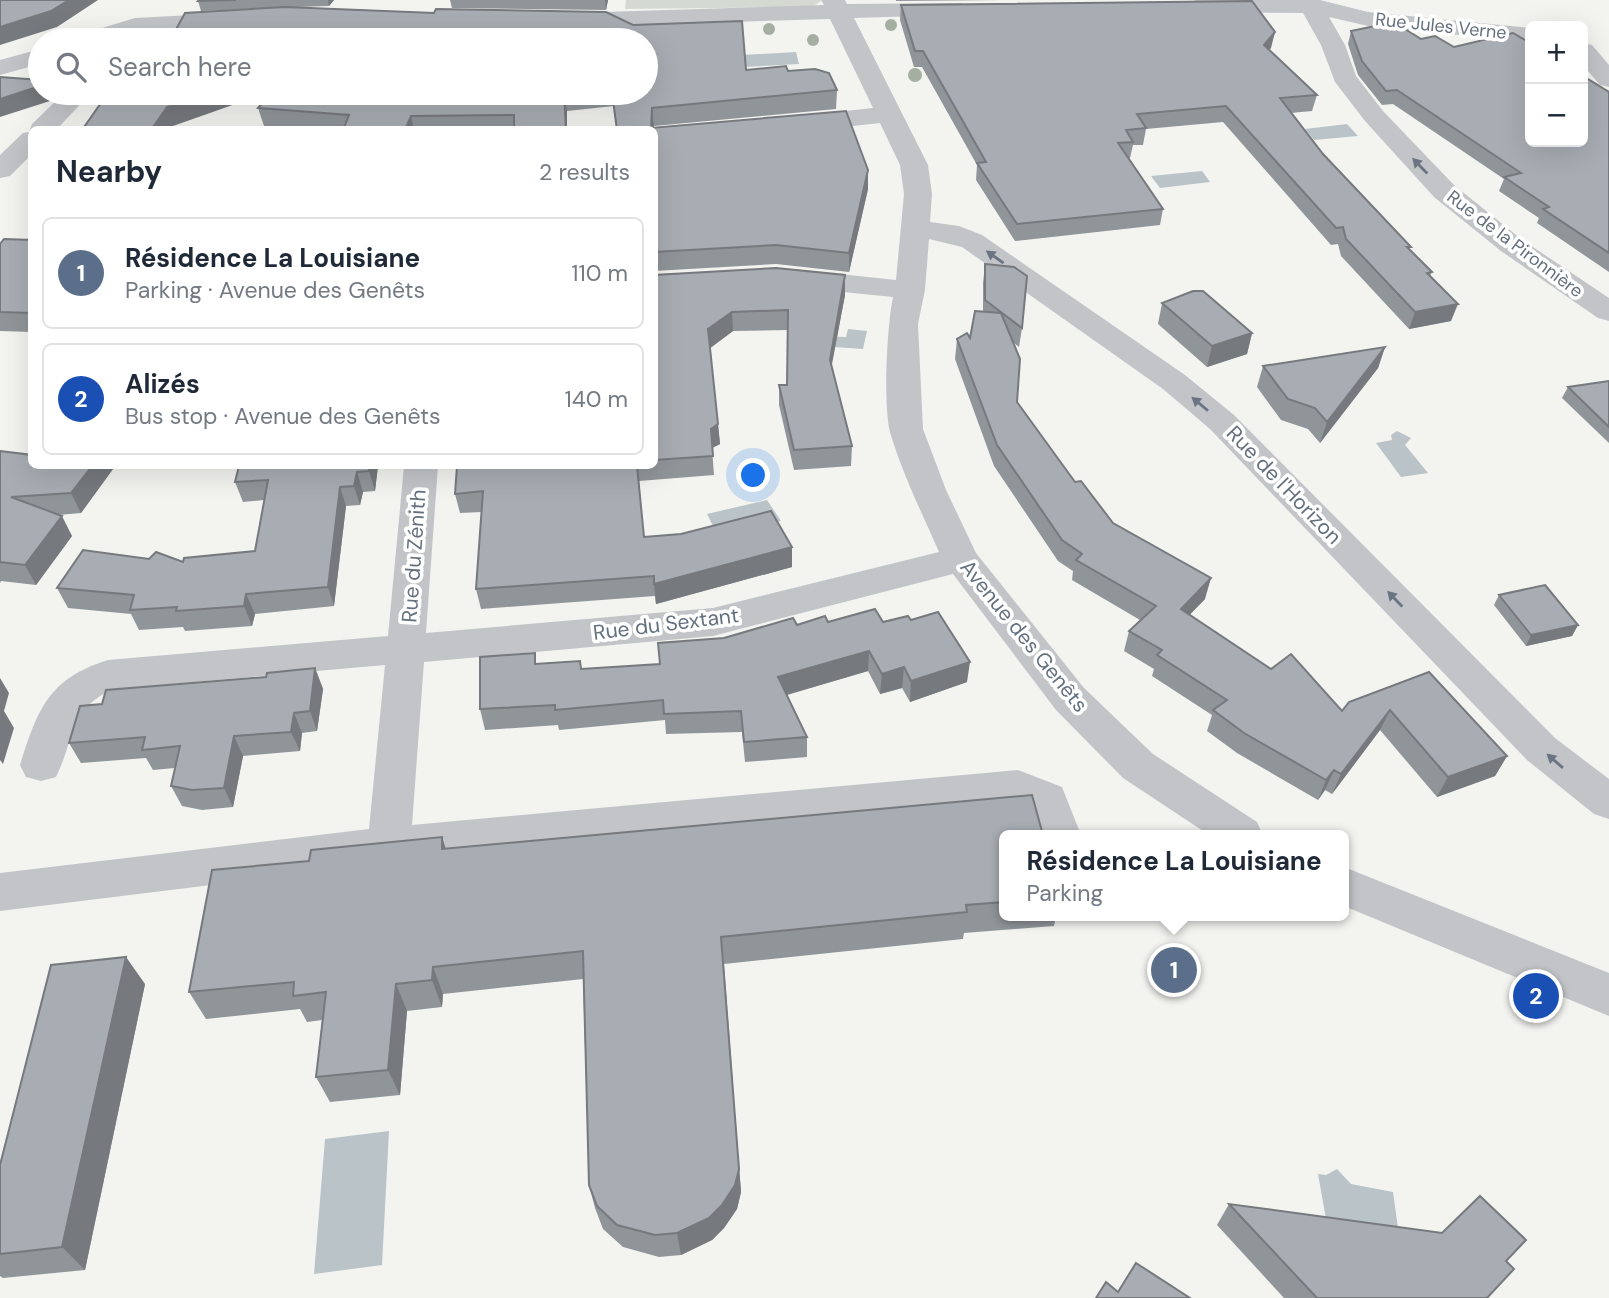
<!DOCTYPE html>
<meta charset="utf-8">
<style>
body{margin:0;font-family:"DM Sans",sans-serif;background:#f6f6f7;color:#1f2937}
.controls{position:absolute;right:21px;top:21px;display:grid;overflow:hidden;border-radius:10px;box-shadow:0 7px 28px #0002}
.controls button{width:63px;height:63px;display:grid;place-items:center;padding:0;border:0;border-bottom:2px solid #e0e1e3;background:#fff;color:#1f2937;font:35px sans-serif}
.you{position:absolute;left:754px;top:476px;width:24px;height:24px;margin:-18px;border:5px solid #fff;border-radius:50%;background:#1a73e8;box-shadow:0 0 0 10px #1a73e833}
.badge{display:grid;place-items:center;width:46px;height:46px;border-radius:50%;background:#d6682d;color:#fff;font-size:23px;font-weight:700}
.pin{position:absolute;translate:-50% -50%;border:4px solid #fff;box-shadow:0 2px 7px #0006}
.popup{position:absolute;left:999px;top:830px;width:350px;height:91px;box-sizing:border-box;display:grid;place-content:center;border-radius:10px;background:#fff;filter:drop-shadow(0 2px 5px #0005);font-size:23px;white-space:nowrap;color:#747a83}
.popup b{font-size:26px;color:#1f2937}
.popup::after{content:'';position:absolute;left:50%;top:100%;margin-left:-14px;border:14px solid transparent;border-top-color:#fff}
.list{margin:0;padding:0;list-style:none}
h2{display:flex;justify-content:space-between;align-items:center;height:91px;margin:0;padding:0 28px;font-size:30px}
h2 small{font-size:23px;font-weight:400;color:#747a83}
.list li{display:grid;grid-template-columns:46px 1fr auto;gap:21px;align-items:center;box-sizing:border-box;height:112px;margin:0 14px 14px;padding:0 14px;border:2px solid #e0e1e3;border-radius:10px}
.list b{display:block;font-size:26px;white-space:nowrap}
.list p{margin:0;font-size:23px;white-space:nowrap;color:#747a83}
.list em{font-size:23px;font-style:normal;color:#747a83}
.icon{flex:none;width:38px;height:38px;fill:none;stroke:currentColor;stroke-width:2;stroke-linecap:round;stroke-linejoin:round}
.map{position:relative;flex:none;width:1609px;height:1298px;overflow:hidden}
.search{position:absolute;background:#fff;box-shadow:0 7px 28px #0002;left:28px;top:28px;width:630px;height:77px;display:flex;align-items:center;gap:18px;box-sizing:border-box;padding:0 24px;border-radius:38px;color:#747a83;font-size:26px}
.panel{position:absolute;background:#fff;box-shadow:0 7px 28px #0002;left:28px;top:126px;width:630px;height:343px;border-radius:10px}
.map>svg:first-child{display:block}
.green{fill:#d4dad1}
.water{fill:#b9c3c8}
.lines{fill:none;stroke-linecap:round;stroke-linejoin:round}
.minor{fill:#c2c4c8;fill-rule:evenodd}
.tree{fill:#a4afa2}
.wall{fill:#90959a}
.shaded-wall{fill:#76797d}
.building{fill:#a8adb3;stroke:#76797d;stroke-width:2}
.oneway{fill:#6a7483}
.labels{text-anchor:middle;stroke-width:7;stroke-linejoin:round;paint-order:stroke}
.far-street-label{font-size:18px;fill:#65707f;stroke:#fff}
.street-label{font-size:21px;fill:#65707f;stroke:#fff}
</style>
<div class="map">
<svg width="1609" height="1298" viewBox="0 0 1609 1298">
<rect width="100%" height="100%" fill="#f3f4f0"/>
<path class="green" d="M626,0h194l1,1 -9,6 -187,2z"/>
<g class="water">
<path d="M796,52l3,12 -55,3 -2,-12z"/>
<path d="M1347,124l11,12 -44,4 -9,-11z"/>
<path d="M1202,171l8,11 -50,6 -9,-12z"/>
<path d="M848,329l19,2 -4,18 -43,-3v-10l26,1z"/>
<path d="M1397,431l14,7 -6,7 23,28 -27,4 -25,-34 16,-3 -1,-5z"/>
<path d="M767,500l14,21 -63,15 -11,-22z"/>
<path d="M389,1131l-7,134 -68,9 11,-135z"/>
<path d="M1337,1169l14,15 42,8 5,36 -72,-9 -8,-45 8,1z"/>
</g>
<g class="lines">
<g class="minor">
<path d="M821,0h24l2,4 115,-1 4,5 -4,5 -8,2 -100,3 74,147 4,29 -2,28 29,4 23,9 203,140 49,40 321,323 54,41v40l-15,-5 -67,-54 -317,-331 -47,-40 -201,-142 -33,-8 -4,51 -7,34 5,105 23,61 30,63 108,135 69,66 104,68 6,13h-54l-86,-57 -67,-68 -103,-136 -240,62 -289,26 -12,163 606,-55 44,17 19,48h-42l-9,-25 -14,-6 -627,59 -389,48v-38l369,-44 16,-164 -272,24c-45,21 -38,50 -57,88l-15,4 -15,-4 -6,-12c18,-56 28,-86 88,-105l280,-24 16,-170h34l-12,167 287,-25 226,-56c-17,-39 -37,-79 -49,-120 -7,-27 -3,-107 3,-135l-100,-10 -10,-3 -5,-6 5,-6 10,-3 103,11 8,-86 -4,-29 -20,-42 -81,9 -9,-2 -4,-6 4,-6 9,-2 74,-8 -43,-89 -260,8 -8,-2 -4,-5 4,-5 8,-2 254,-8z"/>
<path d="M1195,0h125l48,12 162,16v14l-162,-16 -39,-9 16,28 11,31 27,35 71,74 67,54 88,59v23l-11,-3 -97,-67 -67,-54 -69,-76 -30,-39 -14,-37 -18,-32 -100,-1 -8,-2 -4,-5z"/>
<path d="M230,13l8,2 4,5 -4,5 -101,7 -25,8h-36l3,-5 56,-17z"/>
<path d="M1583,43l9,2 17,20v22l-9,-2 -17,-20z"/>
<path d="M40,49v15l-40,11v-15z"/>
<path d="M64,93h27l-35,37h-24v24l-22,22 -10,2v-23l23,-22 6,-1 3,-8z"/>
<path d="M1344,867l265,106v43l-265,-110z"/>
</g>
</g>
<g class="tree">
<circle cx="891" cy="25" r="6"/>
<circle cx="769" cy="29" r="6"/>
<circle cx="813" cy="40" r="6"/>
<circle cx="915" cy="75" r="7"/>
</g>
<g class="wall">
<path d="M199,0h135l-5,6 -33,1 337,18 113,45 42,1 49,19 -1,19 -182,17v2l214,61 -19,83 -73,-8 -122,7v-141h-37l-3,-24 -47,5v19h-262l-41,-4 -6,-18 13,-15h375l-472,-60 77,-24 -50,2 -3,-10z"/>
<path d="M450,0h158l-2,10 -154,-2z"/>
<path d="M896,0h107l-107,1z"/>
<path d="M901,5l374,27 -6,17 48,46 -5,16 -21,2 32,41 87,96 22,22 -2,4 21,45 -42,8 -68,-73 -3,-12 -7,1 -108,-123 -77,7 -3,16h-10l-3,13h-1l34,51 -3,16 -145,16 -39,-61 1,-15 -55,-98h-8l-14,-47z"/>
<path d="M1351,31l70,8 33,8 155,45v180l-72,-49 2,-5 -40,-27 5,-12 -111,-75 -11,1 -24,-30 -10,-31z"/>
<path d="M32,240v92l-32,-1v-87z"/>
<path d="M985,264l37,64 -3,19 -5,-4 3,59 58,80 38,41 92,76 -16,16 82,54 71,42 87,-39 78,84 -12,20 -58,21 -57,-67 -48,64 -7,-4 -7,10 -81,-47 -30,-22 5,-16 -60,-39 2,-7 -30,-18 5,-20 11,-11 -68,-40 1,-9 -15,-10 -64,-95 -39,-107 2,-20 13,-1 13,-26v-29z"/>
<path d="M654,275l191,20 -14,72 21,79 -1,20 -57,4 -15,-65v-20h8l1,-55 -55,1 -23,17 10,96 -8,4 2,27 -75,6 5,56 148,30 -136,37 -1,-8 -174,13 -5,-20 6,-77 -22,1 -5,-19 2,-28h197z"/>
<path d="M1162,303l90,30 -5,21 -40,13 -49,-43z"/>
<path d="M1385,347l-7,21 -58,75 -12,-14 -27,-9 -24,-33 6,-21z"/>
<path d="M1609,381v62l-47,-45 6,-11z"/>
<path d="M0,451l32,15h79l2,3 -32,44 -23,2 14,21 -36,49 -35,-4 -1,2z"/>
<path d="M239,466h139l-3,25 -12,1 -3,13 -14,1 -12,100 -79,8 -3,12 -67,5 -2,-4 -44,3 -8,-16 -63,-6 -11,-20 92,-29 34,3 72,-11 9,-51 -21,2 -8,-20z"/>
<path d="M1499,595l79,30 -6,11 -46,10 -32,-41z"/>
<path d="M911,620l56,62 -57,20 -8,-14 -22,6 -12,-23 -81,24 20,42v20l-62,5 -3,-30 -76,2 -1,-14 -106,10 -1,-5 -73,5 -5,-21 57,-45 45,5 78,-5 64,-26 73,-13 31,-3h55z"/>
<path d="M315,668l8,21 -6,42 -15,2 -2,18 -57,5 -10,51 -31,3 -20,-4 -11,-20 4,-18 -22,2 -7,-12 -65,5 -12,-20 33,-39z"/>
<path d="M1004,835v81h52l-2,10 -90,7 -1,6 -239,25 17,228 -4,17 -13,19 -12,12 -31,15 -22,2 -36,-10 -20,-18 -8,-21 -6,-23 -6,-206 -140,15 -1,13 -35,4 -7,84 -70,7 -14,-25 6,-57 -15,2 -7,-13 -94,10 -17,-27 120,-131 133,-24 3,12z"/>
<path d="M145,984l-60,286 -82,8 -3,-2v-111z"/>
<path d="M1229,1204l277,57 -19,37h-203l-67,-73z"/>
</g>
<g class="shaded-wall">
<path d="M69,0h29l-41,27 -57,18v-18z"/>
<path d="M328,0h6l-5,6z"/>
<path d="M605,0h3l-2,10z"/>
<path d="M1275,32l-4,16 -10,12 3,-15z"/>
<path d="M40,86v7h15l1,4 -3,3 -53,17v-18z"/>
<path d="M209,93h58l-94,33 -3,4h-19l16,-23z"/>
<path d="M564,93l3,18v19h-1z"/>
<path d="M652,108l2,18v4h-3z"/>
<path d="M411,116l3,14h-9z"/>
<path d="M868,170v19l-19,83v-19z"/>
<path d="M845,275v20l-16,85 1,-20z"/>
<path d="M1458,304l-7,17 -42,8 6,-17z"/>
<path d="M732,312l1,19 -24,18 -1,-20z"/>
<path d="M1252,333l-5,21 -40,13 5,-21z"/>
<path d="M1385,347l-7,21 -58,75 7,-21z"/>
<path d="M718,424l2,20 -8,4 -1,-19z"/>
<path d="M92,466h19l2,3 -32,44 -10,-20z"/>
<path d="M370,466h8l-3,25 -6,-20z"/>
<path d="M357,472l6,20 -3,13 -6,-19z"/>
<path d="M340,487l6,19 -12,100 -6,-19z"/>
<path d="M62,516l10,20 -36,49 -11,-20z"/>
<path d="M792,547v20l-136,37 -2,-20z"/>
<path d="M1211,578l-6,21 -30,31 6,-21z"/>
<path d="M246,594l9,20 -3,12 -8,-20z"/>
<path d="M1578,625l-6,11 -46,10 5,-11z"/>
<path d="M869,651l-1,20 -89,26 -1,-20z"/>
<path d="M970,662l-3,20 -57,20 1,-21z"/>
<path d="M904,667l-2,21 -22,6 2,-20z"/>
<path d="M315,668l8,21 -6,42 -7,-20z"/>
<path d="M0,678l9,15 -5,18 10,17 -11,36 -3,-4z"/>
<path d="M1390,710l-10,20 -48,64 9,-20z"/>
<path d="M294,713l8,20 -2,18 -9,-19z"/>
<path d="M234,736l9,20 -10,51 -9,-19z"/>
<path d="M1507,756l-12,20 -58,21 11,-20z"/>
<path d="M1334,770l-9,20 -7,10 8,-20z"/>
<path d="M442,837l9,28 -9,-16z"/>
<path d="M721,937l20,255 -4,17 -13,19 -12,12 -31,15 -4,-22z"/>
<path d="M126,957l19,27 -60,286 -23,-23z"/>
<path d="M433,967l10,27 -1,13 -10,-27z"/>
<path d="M396,984l11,27 -7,84 -12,-25z"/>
</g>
<g class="building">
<path d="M0,0h69l-18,11 -51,16z"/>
<path d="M199,0h37l-38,1z"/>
<path d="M1252,1l23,31 -11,13 53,50 -37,3 43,56 88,93h-4l25,25 -5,1 31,31 -43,8 -69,-73 -3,-12 -7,1 -110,-122 -89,8 9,14 -20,2 7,12 -15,1 45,66 -146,15 -40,-61 9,-1 -63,-111h-8l-14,-46z"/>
<path d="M285,7l149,6 2,-4 170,3 27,13 109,-4 4,49 40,-4 2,5 27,-2 14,4 8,17 -185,18 -1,20 195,-17 22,59 -19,83 -73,-8 -122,7v-122h-37l-5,-37h34v-53h-483l4,-7h7l11,-20z"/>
<path d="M1394,22l27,17 14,-3 19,11 59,-14 17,10v99h53v-66l26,16v161l-66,-44 6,-2 -45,-30 17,-4 -124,-83 -11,1 -24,-30 -11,-30z"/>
<path d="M0,77l40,3v6l-40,13z"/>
<path d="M108,93h101l-42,14 -16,23h-69z"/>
<path d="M271,93h293l2,37h-52v-15l-103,1 -6,14h-62l6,-15 -91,-7z"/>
<path d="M4,239l28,1v73l-32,-1v-68z"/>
<path d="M985,264l29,3 13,9 -5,52 -37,-28z"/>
<path d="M776,268l69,7 -15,85 22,86 -58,4 -15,-65h8l1,-75 -56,2 -24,17 10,95 -7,5 2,27 -59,4v-185z"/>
<path d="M1193,291h10l49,42 -40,13 -50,-43z"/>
<path d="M975,311l26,2 19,46 -3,43 58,80 6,-1 32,42 98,55 -30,31 90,60 20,-15 51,57 7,-9 80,-30 78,84 -59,21 -58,-67 -49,64 -7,-4 -8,10 -82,-47 -31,-23 14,-10 -70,-45 5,-5 -33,-19 27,-25 -80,-46 6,-6 -20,-14 -65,-95 -40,-106 10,-6 3,5z"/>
<path d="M1385,347l-58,75 -12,-14 -27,-9 -25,-33z"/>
<path d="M1609,381v46l-41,-40z"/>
<path d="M0,451l32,4v11h60l-21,27 -60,4 51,19 -37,49 -25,-3z"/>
<path d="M239,466h131l-1,5 -12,1 -3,14 -14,1 -12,100 -82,7 -2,12 -68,5 1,-4 -47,3 4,-15 -77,-7 26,-38 66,9 7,-7 27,10 1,-4 71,-7 13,-71 -33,2z"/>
<path d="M457,466h180l7,71 37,-3 90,-23 21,36 -138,37v-8l-178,13 7,-98 -28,3z"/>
<path d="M1545,585l33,40 -47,10 -32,-40z"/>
<path d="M875,609l8,13 25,-6 3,4 27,-8 32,50 -59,19 -7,-14 -22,7 -13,-23 -91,26 29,60 -63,5 -3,-31 -77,3 -1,-14 -108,10v-5l-75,4v-52l55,-4v11l45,-3 1,8 79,-5 -2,-21 66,-5 69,-20 4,7 28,-9 3,6z"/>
<path d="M315,668l-5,43 -16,2 -3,19 -57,4 -10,52 -32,2 -21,-4 9,-40 -38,4 3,-13 -76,6 11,-37 22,-2 4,-14 160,-13 1,-4z"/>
<path d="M1032,795l11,40h-39v67l-38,3 1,7 -246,25 18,232 -4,16 -13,20 -13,13 -32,15 -22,2 -38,-10 -20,-19 -8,-21 -6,-234 -150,16 -1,13 -36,4 -8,86 -72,7 10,-85 -33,4 1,-14 -105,10 23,-122 97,-9 2,-11 131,-13v12z"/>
<path d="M126,957l-64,290 -62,7v-89l51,-200z"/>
<path d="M1480,1196l46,44 -20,21 8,8 -27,29h-170l-88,-94 213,29z"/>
<path d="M1136,1263l54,35h-94l10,-16 12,10z"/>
</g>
<defs><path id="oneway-solid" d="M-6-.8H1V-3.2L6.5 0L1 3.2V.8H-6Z" transform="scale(1.75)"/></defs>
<g class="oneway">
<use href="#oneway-solid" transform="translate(1420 166) rotate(-134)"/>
<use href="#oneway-solid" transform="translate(995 257) rotate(-145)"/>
<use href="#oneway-solid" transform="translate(1200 404) rotate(-140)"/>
<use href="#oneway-solid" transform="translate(1395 599) rotate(-134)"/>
<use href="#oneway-solid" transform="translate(1555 761) rotate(-139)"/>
</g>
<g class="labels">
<g class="far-street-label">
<text transform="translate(1441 26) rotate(6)" y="6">Rue Jules Verne</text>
<text transform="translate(1515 244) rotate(37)" y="6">Rue de la Pironnière</text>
</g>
<g class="street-label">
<text transform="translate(1284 485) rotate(46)" y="7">Rue de l'Horizon</text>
<text transform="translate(414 556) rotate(-86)" y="7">Rue du Zénith</text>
<text transform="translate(666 624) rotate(-7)" y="7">Rue du Sextant</text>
<text transform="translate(1024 636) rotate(51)" y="7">Avenue des Genêts</text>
</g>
</g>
</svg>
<div class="controls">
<button>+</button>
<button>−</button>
</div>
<div class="you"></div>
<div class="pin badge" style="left:1174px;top:970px;background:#5c6f8a">1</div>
<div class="popup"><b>Résidence La Louisiane</b>Parking</div>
<div class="pin badge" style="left:1536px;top:996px;background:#1a4fb4">2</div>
<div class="search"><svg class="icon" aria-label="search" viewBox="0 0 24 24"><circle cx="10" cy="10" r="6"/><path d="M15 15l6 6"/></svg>Search here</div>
<section class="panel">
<h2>Nearby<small>2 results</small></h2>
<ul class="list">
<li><span class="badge" style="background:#5c6f8a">1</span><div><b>Résidence La Louisiane</b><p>Parking · Avenue des Genêts</p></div><em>110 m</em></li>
<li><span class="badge" style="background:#1a4fb4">2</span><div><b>Alizés</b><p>Bus stop · Avenue des Genêts</p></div><em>140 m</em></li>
</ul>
</section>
</div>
